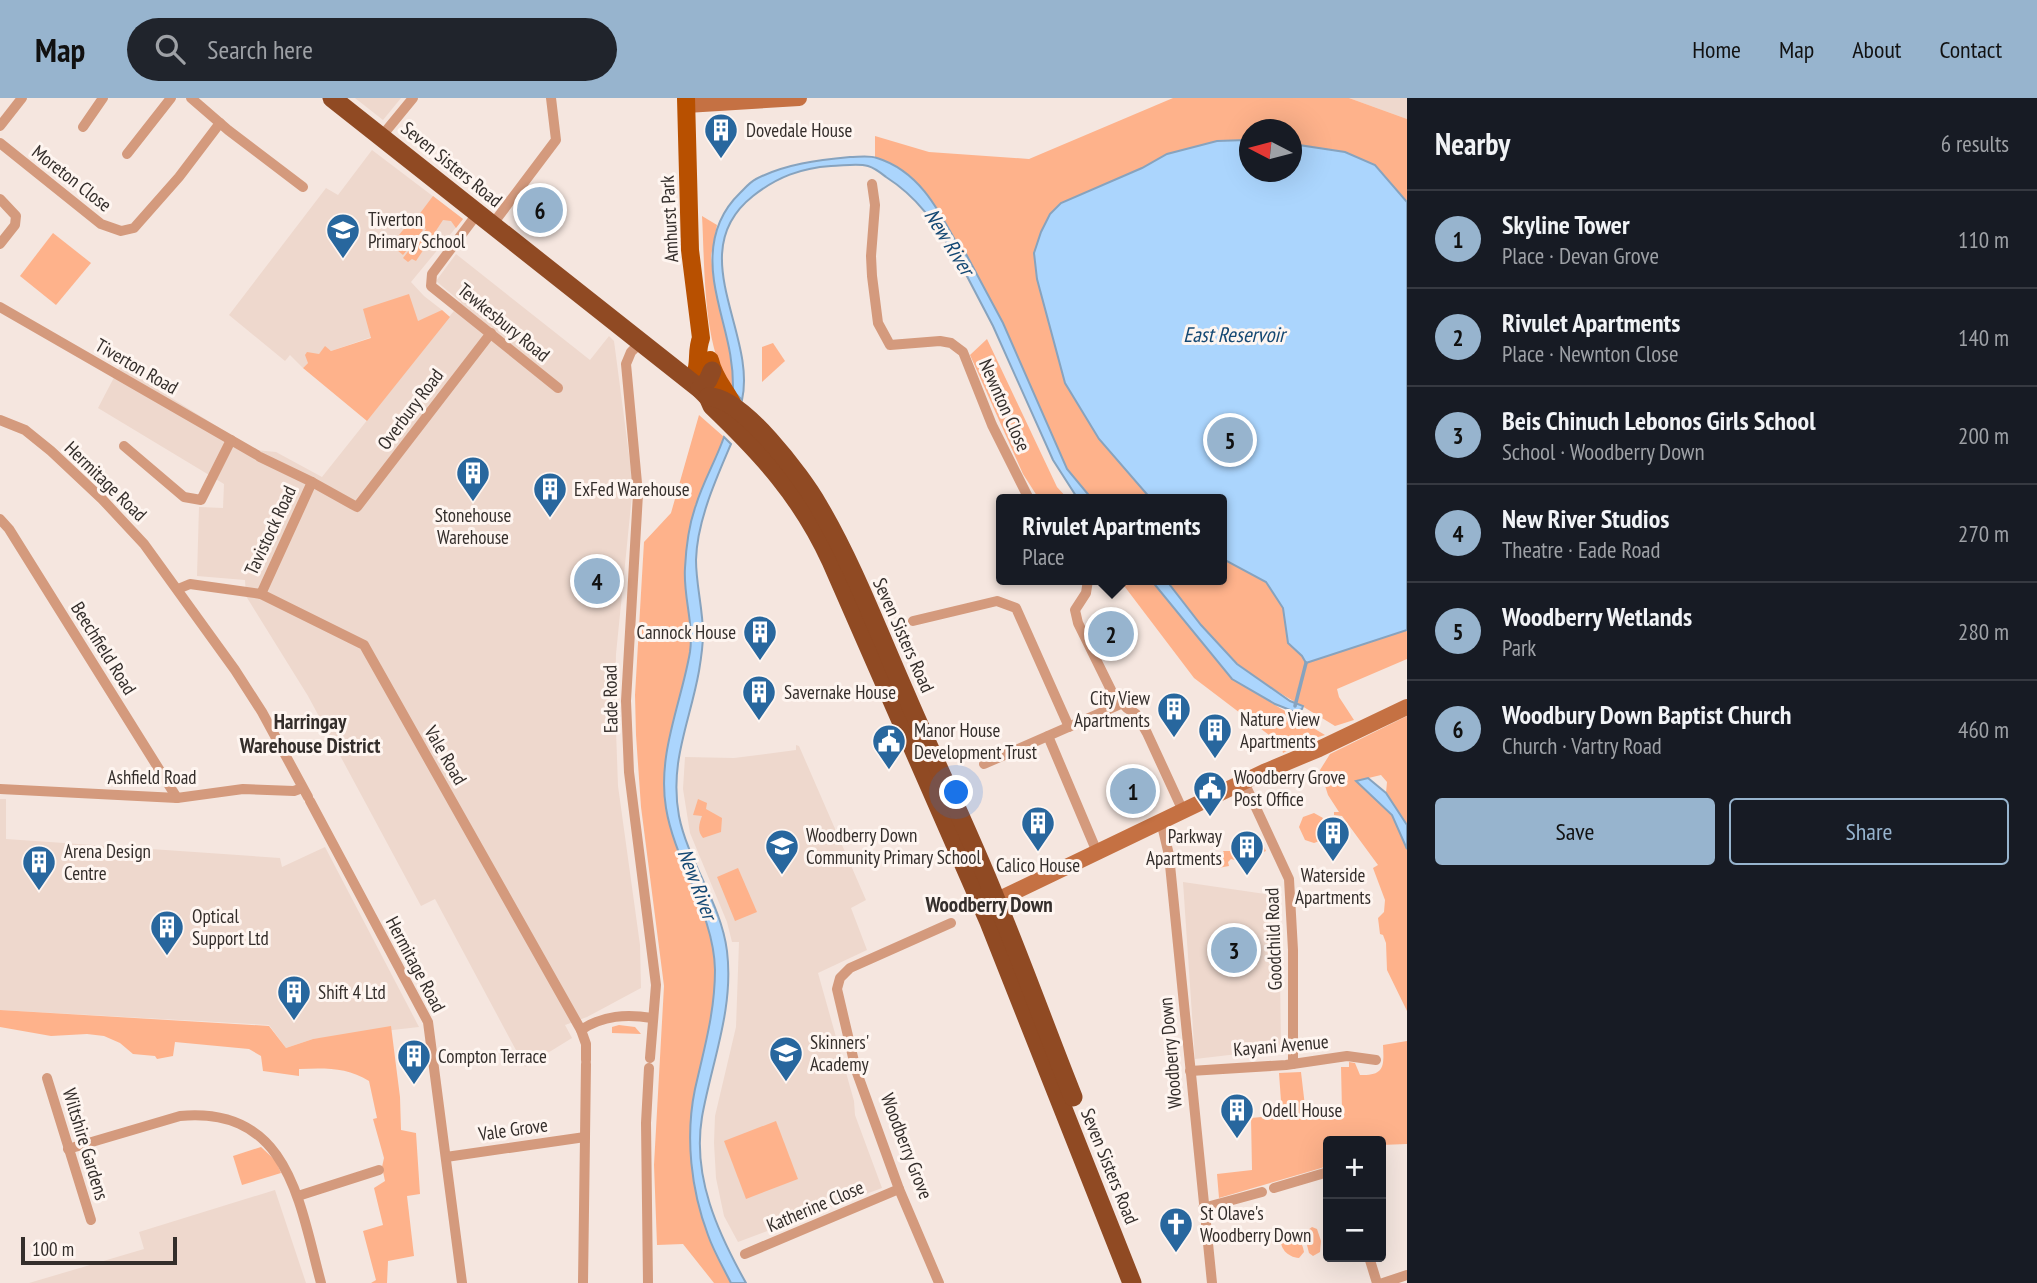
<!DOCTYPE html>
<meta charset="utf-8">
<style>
body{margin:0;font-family:"PT Sans Narrow",sans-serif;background:#20242c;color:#f1f3f6}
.controls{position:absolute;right:21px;bottom:21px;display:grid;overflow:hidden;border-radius:7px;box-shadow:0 7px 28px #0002}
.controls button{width:63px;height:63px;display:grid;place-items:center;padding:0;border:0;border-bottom:2px solid #363941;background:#171b24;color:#f1f3f6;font:35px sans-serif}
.compass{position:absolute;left:1239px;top:21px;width:63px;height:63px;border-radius:50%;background:#171b24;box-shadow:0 7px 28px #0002;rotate:276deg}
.scale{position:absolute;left:21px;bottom:18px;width:156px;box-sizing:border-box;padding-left:7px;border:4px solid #342e2b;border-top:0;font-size:19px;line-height:24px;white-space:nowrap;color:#342e2b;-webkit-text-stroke:5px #fef5f0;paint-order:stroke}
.you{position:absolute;left:957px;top:695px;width:24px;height:24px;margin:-18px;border:5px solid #fff;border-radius:50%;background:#1a73e8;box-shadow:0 0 0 10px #1a73e833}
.badge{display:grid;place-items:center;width:46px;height:46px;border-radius:50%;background:#97b4ce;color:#111;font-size:23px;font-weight:700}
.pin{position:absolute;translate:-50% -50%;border:4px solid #fff;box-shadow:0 2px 7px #0006}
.popup{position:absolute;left:996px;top:396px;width:231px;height:91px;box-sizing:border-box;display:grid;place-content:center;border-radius:7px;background:#171b24;filter:drop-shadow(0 2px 5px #0005);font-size:23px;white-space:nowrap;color:#9ea1a6}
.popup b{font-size:26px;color:#f1f3f6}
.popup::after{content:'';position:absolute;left:50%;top:100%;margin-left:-14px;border:14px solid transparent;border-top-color:#171b24}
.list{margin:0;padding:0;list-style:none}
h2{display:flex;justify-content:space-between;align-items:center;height:91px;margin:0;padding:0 28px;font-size:30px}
h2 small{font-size:23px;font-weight:400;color:#9ea1a6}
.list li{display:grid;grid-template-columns:46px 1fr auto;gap:21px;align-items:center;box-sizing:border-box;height:98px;padding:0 28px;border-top:2px solid #363941}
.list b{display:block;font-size:26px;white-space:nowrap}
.list p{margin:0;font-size:23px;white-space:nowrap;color:#9ea1a6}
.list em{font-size:23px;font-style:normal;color:#9ea1a6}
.actions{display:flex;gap:14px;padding:21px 28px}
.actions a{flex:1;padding:16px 0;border:2px solid #97b4ce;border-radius:7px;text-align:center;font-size:24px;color:#97b4ce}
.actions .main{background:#97b4ce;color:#111}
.icon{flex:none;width:38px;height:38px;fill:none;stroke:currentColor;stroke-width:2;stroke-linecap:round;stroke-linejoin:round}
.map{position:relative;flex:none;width:1407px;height:1185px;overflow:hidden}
header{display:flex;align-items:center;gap:42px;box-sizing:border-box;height:98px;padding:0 35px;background:#97b4ce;color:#111}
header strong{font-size:33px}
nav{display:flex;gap:38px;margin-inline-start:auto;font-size:24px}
.search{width:490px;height:63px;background:#20242c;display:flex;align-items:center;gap:18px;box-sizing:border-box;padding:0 24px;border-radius:38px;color:#9ea1a6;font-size:26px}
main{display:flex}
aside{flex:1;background:#171b24}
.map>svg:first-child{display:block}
.built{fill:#eed8cd}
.green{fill:#feb28b;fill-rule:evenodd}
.water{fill:#abd5fd;stroke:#87a3be;stroke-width:2}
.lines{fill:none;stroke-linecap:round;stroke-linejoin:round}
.stream{stroke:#87a3be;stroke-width:3.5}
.street{stroke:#d49a7d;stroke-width:10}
.secondary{stroke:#c57143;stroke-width:16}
.primary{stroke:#b85000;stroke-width:18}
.highway{stroke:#904a23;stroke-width:19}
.labels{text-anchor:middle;stroke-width:6;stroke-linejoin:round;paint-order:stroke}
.poi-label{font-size:19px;fill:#342e2b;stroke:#fef5f0;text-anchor:start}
.street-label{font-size:19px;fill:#342e2b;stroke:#fef5f0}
.water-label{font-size:21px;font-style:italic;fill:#144873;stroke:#fef5f0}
.neighbourhood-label{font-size:21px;font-weight:bold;fill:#342e2b;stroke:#fef5f0}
</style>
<header>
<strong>Map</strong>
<div class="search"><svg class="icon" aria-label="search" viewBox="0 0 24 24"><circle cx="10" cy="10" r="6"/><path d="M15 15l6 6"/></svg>Search here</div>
<nav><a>Home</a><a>Map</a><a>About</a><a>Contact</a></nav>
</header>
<main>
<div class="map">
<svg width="1407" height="1185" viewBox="0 0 1407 1185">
<rect width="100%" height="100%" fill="#f5e6df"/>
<g class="built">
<path d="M355,0h46l-18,22z"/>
<path d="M1349,0h58v21z"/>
<path d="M372,52l91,69 -52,63 13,14 18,14 -9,6 -102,35 -6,-4 -6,7h-11v9l-5,5 -13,-13 -5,6 -56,-46 97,-127 12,7z"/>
<path d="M456,156l134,106 19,-24 5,5 19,144 -17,169 -1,48 3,84 22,159 1,43 -54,29 -22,8 7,13 -47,29 -90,-168 -14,7 -113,-210 -62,-100 -1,-16 -48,-4 2,-69 24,1 1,-24 -126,-76 22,-42 135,84 21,2 46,25 139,-175 -25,-21z"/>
<path d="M796,647l3,1 67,154 -15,8 16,42 -49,23 36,128 1,14 27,73 -144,54 -14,-26 -8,-38 -2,-35 1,-27 21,-89 3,-85h-7l-5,-20 -37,-89 -7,-44 2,-32 49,1 62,-8z"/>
<path d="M0,701h6v40l274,19 2,9 43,-20 94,180 -106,12 -27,9 -17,-23 -269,-15z"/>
<path d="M1183,784l96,14 2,153 -86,10z"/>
<path d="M275,1092l31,93h-277l115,-34 -5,-17z"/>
</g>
<g class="green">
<path d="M1173,0h176l58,21v540l-70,30 2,8 15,23 -19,6c-32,-20 -65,-37 -95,-60 -29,-23 -52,-57 -74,-86h55v-81h-129l-25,-30 -64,-146 -37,-69 -4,-1c-27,-49 -34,-71 -87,-96v-21l54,16 100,7zM1250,32h42v42h-42z"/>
<path d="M433,98l30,23 -7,9 -5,-7 -8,-1 -27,41 -4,-2 -4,3 -5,-4 23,-29 -11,-9z"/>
<path d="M702,118l15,9 -6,31 3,27 16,61 4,23 -1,24c-31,-41 -28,-125 -31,-175z"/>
<path d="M411,122l12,10 -20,25 -12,-10z"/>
<path d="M53,135l38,30 -35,42 -36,-29z"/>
<path d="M409,196l9,27 24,-11 8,7 -83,104 -64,-53 5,-5 -3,-8 2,-3 12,2 6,-8 6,5 40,-13 -8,-29z"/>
<path d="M987,241l70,148 11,12h-29l-16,-25 -53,-119z"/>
<path d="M773,245l12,18 -23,21v-35z"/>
<path d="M699,317l25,22c-8,23 -21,45 -28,68 -7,19 -10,43 -11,63 -2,28 10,55 5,84 -9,52 -33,102 -24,156 9,55 48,105 49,162 0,42 -11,79 -20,119 -10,48 -4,101 13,146 6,17 15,32 23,48h-17l-31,-39 -26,1 -3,-80 10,-179 -23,-179 -5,-72 -1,-40 9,-153 27,-29z"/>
<path d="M1108,482h43l81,99 93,56 -20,6 -22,12 -2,-9 -87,-66 -69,-91z"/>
<path d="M1407,618v109l-21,-32 1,-11 -6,-7 -25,6 37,34 14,34v162l-20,-41 -1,-27 -3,-8 -3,-1 -2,-16 6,-6 1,-12 -12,-32 5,-3 -36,-49 -8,-1v-3h5l-11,-17 -8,-25 10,-16z"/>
<path d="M698,701l9,4 -1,6 16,9 -1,14 -18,6c-6,-7 -4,-14 -1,-22l-9,-1z"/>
<path d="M1314,715l9,5c-5,7 -6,15 2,21l-11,4 -9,-3 -6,-13 4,-10z"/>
<path d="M1258,736l8,17 -10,4 -3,-5 -6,4 -5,-7v-3z"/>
<path d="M1223,753h12l3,4v6l-7,-2 -3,3 1,4 -11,2 -3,-4v-6h5l4,-5z"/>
<path d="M738,770l19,44 -22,9 -18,-44z"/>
<path d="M0,912l269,16 17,22 27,-9 78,-13 9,71 1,33 15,3 4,61 -13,2 7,60 -26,5 -1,22h-16l5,-3 -13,-49 20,-6 -9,-37 11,-7 -3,-14 2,-9 -11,-39 4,-1 -8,-37c-22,-14 -45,-13 -70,-12v7l-36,-5 -2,-15 -12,-7 -74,-7 -2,14 -16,3 -2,-3 -22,-2 -13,-11 -16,-7 -17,-2 -36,2 -51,-9z"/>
<path d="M619,927l16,2 6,7 -29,-1v-6z"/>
<path d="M1407,943v103l-26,1v-4h-53v25l-109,32 -2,-24 35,-4 -1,-52 31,-3 -3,-42 22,-1 5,43 36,-5 -1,-43h8v-5l6,1 5,12c25,1 24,-9 23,-30z"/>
<path d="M776,1023l22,58 -52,20 -22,-58z"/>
<path d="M261,1049l15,14 5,12 -39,12 -9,-29z"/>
<path d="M1312,1129l5,2 4,12 -1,11 -7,4 -4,-3 -3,-12 2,-11z"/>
<path d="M1287,1135c10,2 15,8 17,19l-5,6c-12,-1 -20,-10 -18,-22z"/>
</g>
<g class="water">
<path d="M1246,42h3l1,32h42v-28l53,8 30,13 32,37v428l-101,33 -4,-7 -14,-13 -5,-35 -17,-26 -45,-24v-59h-70l-52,-60 -34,-56 -28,-104 -3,-26 7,-21 9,-18 11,-11 81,-35 25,-14 50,-13z"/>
<path d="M850,59c8,0 19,-2 27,1 45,14 64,57 85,95l-7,3c-20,-32 -36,-58 -69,-79 -5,-4 -11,-9 -18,-11 -11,-3 -25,0 -37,0 -30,2 -54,11 -78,30 -71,56 4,137 -11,204l-9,-9c1,-43 -13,-70 -19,-110 -5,-34 1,-64 26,-88 5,-5 10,-11 16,-14 29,-15 62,-19 94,-22z"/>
<path d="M966,156l37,69 64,146 25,30h-14l-25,-39 -60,-134 -35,-67z"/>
<path d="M724,339l7,7c-15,35 -34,77 -35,116 0,25 7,49 7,74 0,12 -2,25 -4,37 -9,51 -30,91 -20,145 9,46 42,87 48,135 7,58 -15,110 -25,166 -10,60 16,116 44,166h-15c-8,-16 -17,-31 -23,-48 -17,-45 -23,-98 -13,-146 9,-40 20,-77 20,-119 -1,-57 -40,-107 -49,-162 -9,-54 15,-104 24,-156 4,-29 -7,-56 -5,-84 1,-20 4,-44 11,-63 7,-23 20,-45 28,-68z"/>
<path d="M1151,482h15l35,45 36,39 53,37 13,5 -1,3 -7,3 -20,-8 -43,-25z"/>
<path d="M1368,680l18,15 21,32v24l-15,-34 -36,-34z"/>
</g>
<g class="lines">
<path class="stream" d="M1295,608l11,-43"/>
<g class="street">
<path d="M191,0l37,32 75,57"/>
<path d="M0,28l22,-28"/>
<path d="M83,29l20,-29"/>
<path d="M381,39l32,-39"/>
<path d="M0,45l101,81 20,7 13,-3 45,-51 41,-54"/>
<path d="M127,56l44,-56"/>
<path d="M872,86l3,21 -4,51 1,20 6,47 12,22 50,-4 11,2 12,9 29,73 37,74"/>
<path d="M0,101l16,17 -1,9 -15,19"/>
<path d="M477,116l-45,60 -1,12 127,102"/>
<path d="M492,127l64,-85 -5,-42"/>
<path d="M0,209l257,148"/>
<path d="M640,245l-9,9 -5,12 12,130 -12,207 3,71 27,213 -6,73"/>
<path d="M0,322l25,10 26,21 51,48 42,45 91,126 27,42 46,85"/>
<path d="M124,348l60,51 17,3 30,-60"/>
<path d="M260,359l52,25 45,25 134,-174"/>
<path d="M0,421l9,10 168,269"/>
<path d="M1088,482l-2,13 -11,17 3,13 34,69 15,16 9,6 11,19 36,78"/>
<path d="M178,491l12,-5 71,10 103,51 217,385 5,14v16"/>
<path d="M261,496l51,-112"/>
<path d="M913,523l84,-20 19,7 53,119"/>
<path d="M1048,638l49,116"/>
<path d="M984,666l139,-61"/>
<path d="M1244,684l45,97 4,71v114"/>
<path d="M0,691l177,9 66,-9 51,2 8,-3"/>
<path d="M310,703l118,221 34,261"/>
<path d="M1161,723l8,34 43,428"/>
<path d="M581,932c22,-15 46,-16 71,-12"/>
<path d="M1190,973l96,-6 61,-9 29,4"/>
<path d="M47,980l44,142"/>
<path d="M68,1051l112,-33c109,-10 119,86 141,167"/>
<path d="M446,1059l139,-20"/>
<path d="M1274,1090l54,-16"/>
<path d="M298,1098l81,-26"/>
<path d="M1203,1110l59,-16"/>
<path d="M745,1156l154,-65"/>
<path d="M1369,1159l8,26"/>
<path d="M583,1185l3,-219"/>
<path d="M648,1185l-2,-160 3,-55"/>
<path d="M939,1185l-40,-94 -43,-119 -19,-81 3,-11 10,-10 101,-45"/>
<path d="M1383,1185l24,-8"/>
</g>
<g class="secondary">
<path d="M686,7l113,-7"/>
<path d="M985,808l279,-134 55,-23 88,-42"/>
</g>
<g class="primary">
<path d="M686,0l4,152 11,88c-6,16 1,27 -10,44"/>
<path d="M710,262c4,19 16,30 24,47"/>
</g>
<g class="highway">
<path d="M332,0l368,291 8,8 4,9c51,49 89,90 119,155l158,361 143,361"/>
<path d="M700,291l8,-9 4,-9"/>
<path d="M708,299c32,-3 95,81 110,108 35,59 61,129 89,192 29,68 62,135 89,203 27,65 51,132 77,197"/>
</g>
</g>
<defs>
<g id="building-pin" transform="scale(1.75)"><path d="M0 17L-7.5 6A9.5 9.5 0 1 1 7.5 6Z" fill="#28679e" stroke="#fef5f0"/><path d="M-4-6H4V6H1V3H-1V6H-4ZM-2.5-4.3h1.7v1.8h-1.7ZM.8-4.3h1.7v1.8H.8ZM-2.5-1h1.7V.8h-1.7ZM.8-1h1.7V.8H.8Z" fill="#fff"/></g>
<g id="school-pin" transform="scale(1.75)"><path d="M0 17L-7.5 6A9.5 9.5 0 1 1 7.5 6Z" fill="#28679e" stroke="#fef5f0"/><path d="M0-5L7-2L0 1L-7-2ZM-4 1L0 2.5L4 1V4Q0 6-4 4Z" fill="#fff"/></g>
<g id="civic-pin" transform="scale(1.75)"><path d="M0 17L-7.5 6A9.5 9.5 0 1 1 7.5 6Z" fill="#28679e" stroke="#fef5f0"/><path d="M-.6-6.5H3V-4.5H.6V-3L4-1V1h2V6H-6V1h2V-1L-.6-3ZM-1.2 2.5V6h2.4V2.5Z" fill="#fff"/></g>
<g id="church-pin" transform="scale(1.75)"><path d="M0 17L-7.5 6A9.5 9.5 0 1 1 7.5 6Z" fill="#28679e" stroke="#fef5f0"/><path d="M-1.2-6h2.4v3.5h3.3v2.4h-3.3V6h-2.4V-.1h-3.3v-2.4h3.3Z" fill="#fff"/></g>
</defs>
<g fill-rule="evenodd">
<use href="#building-pin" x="721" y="32"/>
<use href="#school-pin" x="343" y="132"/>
<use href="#building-pin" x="473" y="375"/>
<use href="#building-pin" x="550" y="391"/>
<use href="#building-pin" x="760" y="534"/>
<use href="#building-pin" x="759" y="594"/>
<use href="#building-pin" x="1174" y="611"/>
<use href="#building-pin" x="1215" y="632"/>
<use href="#civic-pin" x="889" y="643"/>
<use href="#civic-pin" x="1210" y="690"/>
<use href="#building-pin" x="1038" y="725"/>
<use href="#building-pin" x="1333" y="735"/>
<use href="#school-pin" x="782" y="748"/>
<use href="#building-pin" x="1247" y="749"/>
<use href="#building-pin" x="39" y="764"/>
<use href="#building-pin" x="167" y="829"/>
<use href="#building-pin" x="294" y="894"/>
<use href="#school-pin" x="786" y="955"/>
<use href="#building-pin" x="414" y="958"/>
<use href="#building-pin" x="1237" y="1012"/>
<use href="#church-pin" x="1176" y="1126"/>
</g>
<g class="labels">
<g class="poi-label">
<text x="746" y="39">Dovedale House</text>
<text x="368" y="128">Tiverton<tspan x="368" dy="22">Primary School</tspan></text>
<text x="574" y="398">ExFed Warehouse</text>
<text x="473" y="424" text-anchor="middle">Stonehouse<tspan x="473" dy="22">Warehouse</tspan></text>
<text x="736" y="541" text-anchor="end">Cannock House</text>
<text x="784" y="601">Savernake House</text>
<text x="1150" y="607" text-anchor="end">City View<tspan x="1150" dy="22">Apartments</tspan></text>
<text x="1240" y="628">Nature View<tspan x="1240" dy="22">Apartments</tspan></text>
<text x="914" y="639">Manor House<tspan x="914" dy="22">Development Trust</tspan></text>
<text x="1234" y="686">Woodberry Grove<tspan x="1234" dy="22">Post Office</tspan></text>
<text x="806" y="744">Woodberry Down<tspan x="806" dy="22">Community Primary School</tspan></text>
<text x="1222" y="745" text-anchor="end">Parkway<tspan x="1222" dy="22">Apartments</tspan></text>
<text x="64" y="760">Arena Design<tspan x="64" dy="22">Centre</tspan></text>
<text x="1038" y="774" text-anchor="middle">Calico House</text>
<text x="1333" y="784" text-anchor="middle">Waterside<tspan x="1333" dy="22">Apartments</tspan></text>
<text x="192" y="825">Optical<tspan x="192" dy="22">Support Ltd</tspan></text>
<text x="318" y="901">Shift 4 Ltd</text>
<text x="810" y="951">Skinners'<tspan x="810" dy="22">Academy</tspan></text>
<text x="438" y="965">Compton Terrace</text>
<text x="1262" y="1019">Odell House</text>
<text x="1200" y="1122">St Olave's<tspan x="1200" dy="22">Woodberry Down</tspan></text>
</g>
<g class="street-label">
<text transform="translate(452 66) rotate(39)" y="7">Seven Sisters Road</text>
<text transform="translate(72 80) rotate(38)" y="7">Moreton Close</text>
<text transform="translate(669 121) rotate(-93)" y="7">Amhurst Park</text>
<text transform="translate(504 224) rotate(39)" y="7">Tewkesbury Road</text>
<text transform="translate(137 268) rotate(30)" y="7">Tiverton Road</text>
<text transform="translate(1005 307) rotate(66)" y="7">Newnton Close</text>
<text transform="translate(410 311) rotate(-53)" y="7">Overbury Road</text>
<text transform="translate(106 383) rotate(44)" y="7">Hermitage Road</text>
<text transform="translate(270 432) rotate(-65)" y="7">Tavistock Road</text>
<text transform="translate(904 537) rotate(66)" y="7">Seven Sisters Road</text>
<text transform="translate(104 550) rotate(58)" y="7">Beechfield Road</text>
<text transform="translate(610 601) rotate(-91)" y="7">Eade Road</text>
<text transform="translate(446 657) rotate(60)" y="7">Vale Road</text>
<text x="152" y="686">Ashfield Road</text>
<text transform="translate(1273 841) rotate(-92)" y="7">Goodchild Road</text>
<text transform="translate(416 866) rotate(62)" y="7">Hermitage Road</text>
<text transform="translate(1281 947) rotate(-5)" y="7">Kayani Avenue</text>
<text transform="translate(1170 955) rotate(-95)" y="7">Woodberry Down</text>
<text transform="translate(513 1031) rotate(-8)" y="7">Vale Grove</text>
<text transform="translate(86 1046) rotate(73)" y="7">Wiltshire Gardens</text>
<text transform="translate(907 1048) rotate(69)" y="7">Woodberry Grove</text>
<text transform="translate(1110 1068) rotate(68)" y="7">Seven Sisters Road</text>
<text transform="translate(815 1108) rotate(-23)" y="7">Katherine Close</text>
</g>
<g class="water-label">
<text transform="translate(949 144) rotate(58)" y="7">New River</text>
<text x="1234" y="244">East Reservoir</text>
<text transform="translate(697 786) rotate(69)" y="7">New River</text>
</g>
<g class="neighbourhood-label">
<text x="310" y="631">Harringay<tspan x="310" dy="24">Warehouse District</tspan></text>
<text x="989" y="814">Woodberry Down</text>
</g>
</g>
</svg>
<div class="controls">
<button>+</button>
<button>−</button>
</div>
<svg class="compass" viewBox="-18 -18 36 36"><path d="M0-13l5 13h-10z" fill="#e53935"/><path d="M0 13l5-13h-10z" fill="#9ea1a6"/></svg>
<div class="scale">100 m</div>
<div class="you"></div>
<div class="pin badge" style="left:1133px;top:693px">1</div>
<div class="pin badge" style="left:1111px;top:536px">2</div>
<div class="popup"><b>Rivulet Apartments</b>Place</div>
<div class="pin badge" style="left:1234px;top:852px">3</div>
<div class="pin badge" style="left:597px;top:483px">4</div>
<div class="pin badge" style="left:1230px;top:342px">5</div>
<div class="pin badge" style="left:540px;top:112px">6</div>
</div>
<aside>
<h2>Nearby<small>6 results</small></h2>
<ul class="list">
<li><span class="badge">1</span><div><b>Skyline Tower</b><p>Place · Devan Grove</p></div><em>110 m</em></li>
<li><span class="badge">2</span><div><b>Rivulet Apartments</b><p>Place · Newnton Close</p></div><em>140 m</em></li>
<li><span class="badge">3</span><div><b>Beis Chinuch Lebonos Girls School</b><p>School · Woodberry Down</p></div><em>200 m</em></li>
<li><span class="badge">4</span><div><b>New River Studios</b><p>Theatre · Eade Road</p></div><em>270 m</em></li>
<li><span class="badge">5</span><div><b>Woodberry Wetlands</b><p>Park</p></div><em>280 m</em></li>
<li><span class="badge">6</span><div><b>Woodbury Down Baptist Church</b><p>Church · Vartry Road</p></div><em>460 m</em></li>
</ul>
<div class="actions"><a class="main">Save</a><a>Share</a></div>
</aside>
</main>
